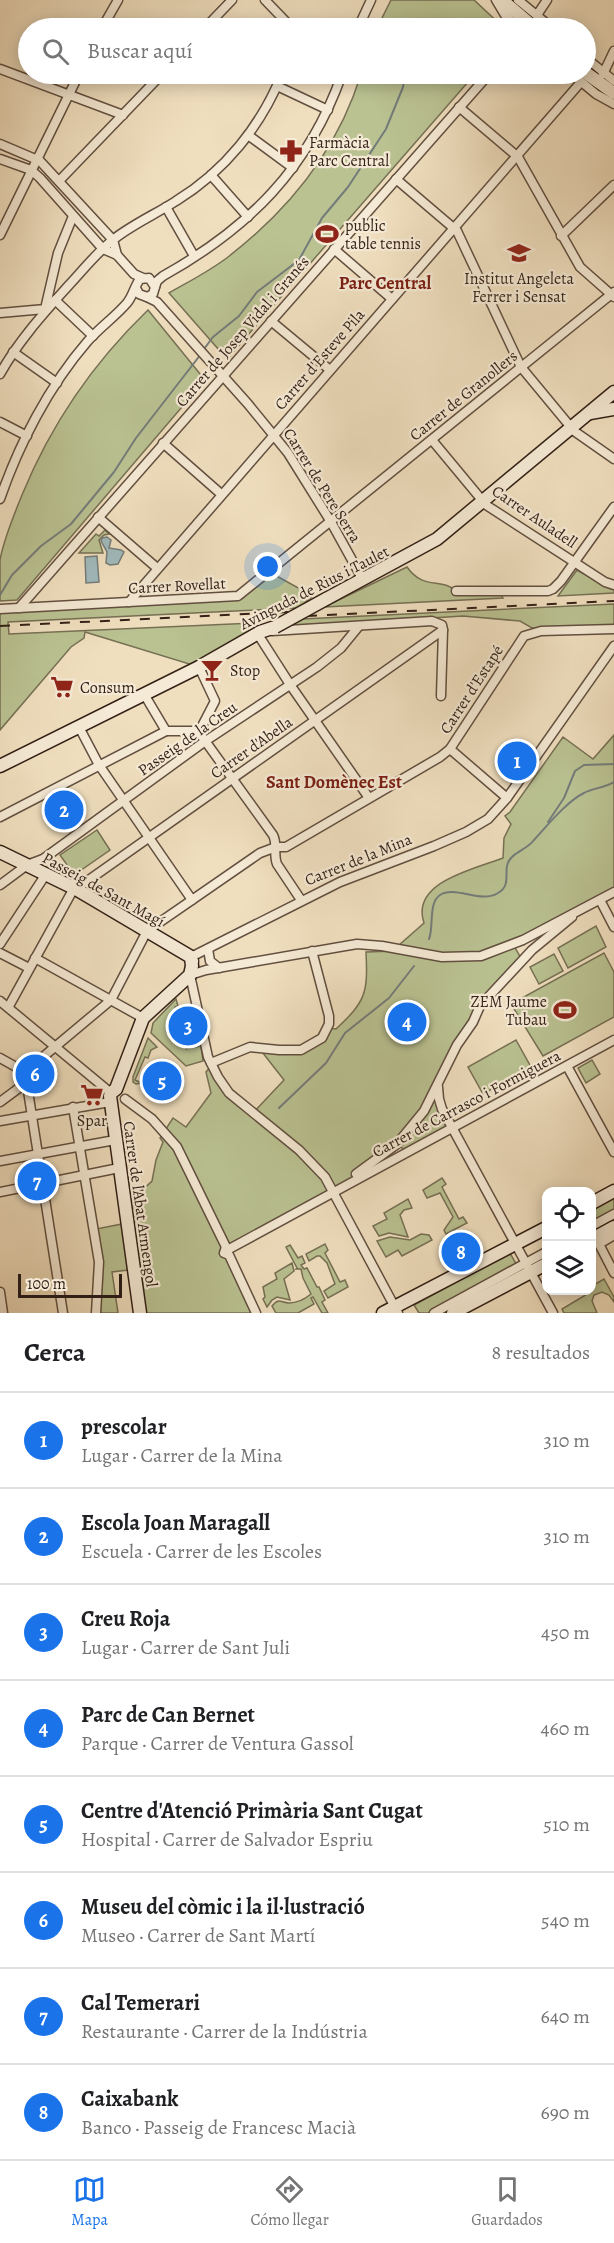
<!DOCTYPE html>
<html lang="es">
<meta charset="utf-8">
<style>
body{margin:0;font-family:Alegreya,serif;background:#f6f6f6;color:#202124}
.controls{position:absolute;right:18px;bottom:18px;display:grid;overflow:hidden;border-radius:12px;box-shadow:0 3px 15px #0003}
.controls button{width:54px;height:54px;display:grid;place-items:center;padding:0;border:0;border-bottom:2px solid #e0e0e0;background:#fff;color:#202124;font:30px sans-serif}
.scale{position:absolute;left:18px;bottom:15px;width:104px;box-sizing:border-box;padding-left:6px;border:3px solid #321f16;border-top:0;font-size:16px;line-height:21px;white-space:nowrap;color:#321f16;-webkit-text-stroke:4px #f5ead5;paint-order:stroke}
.you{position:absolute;left:268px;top:567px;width:21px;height:21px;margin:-15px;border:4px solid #fff;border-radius:50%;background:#1a73e8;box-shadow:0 0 0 9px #1a73e833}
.badge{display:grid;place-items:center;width:39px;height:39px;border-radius:50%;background:#1a73e8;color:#fff;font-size:20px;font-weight:700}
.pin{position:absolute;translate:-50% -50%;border:3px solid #fff;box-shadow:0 2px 6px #0006}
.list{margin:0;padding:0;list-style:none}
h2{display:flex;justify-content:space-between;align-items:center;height:78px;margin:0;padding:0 24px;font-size:26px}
h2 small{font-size:20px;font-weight:400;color:#757577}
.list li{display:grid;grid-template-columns:39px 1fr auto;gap:18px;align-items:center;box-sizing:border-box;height:96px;padding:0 24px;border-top:2px solid #e0e0e0}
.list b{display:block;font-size:22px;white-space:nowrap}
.list p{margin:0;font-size:20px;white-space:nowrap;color:#757577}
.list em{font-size:20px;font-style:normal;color:#757577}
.icon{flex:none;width:33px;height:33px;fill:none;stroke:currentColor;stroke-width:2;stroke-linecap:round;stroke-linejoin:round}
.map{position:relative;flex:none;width:614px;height:1313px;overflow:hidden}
.search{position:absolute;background:#fff;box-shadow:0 3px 15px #0003;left:18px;right:18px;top:18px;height:66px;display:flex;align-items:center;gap:15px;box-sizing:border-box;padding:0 21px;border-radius:33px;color:#757577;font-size:22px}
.sheet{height:846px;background:#fff}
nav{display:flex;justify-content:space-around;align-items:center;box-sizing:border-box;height:84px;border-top:2px solid #e0e0e0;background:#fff;font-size:16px;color:#757577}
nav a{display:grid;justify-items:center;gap:3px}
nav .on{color:#1a73e8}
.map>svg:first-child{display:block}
.green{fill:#bac292;stroke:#767054;stroke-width:1.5}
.water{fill:#a0babd;stroke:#747c7a;stroke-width:1.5}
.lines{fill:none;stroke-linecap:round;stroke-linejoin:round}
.stream{stroke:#747c7a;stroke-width:2}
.street-casing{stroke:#624f40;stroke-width:11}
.secondary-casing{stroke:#321f16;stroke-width:15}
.street{stroke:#f5ead5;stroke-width:8}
.secondary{stroke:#f5ead5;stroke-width:12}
.rail{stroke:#321f16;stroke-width:2;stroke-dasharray:10 10;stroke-linecap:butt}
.secondary-bridge-casing{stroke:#321f16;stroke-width:15;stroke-linecap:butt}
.secondary-bridge{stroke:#f5ead5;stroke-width:12}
.labels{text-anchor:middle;stroke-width:4.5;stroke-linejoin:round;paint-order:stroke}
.poi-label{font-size:16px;fill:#321f16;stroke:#f5ead5;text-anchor:start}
.street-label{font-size:16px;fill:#321f16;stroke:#f5ead5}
.neighbourhood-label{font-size:18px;font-weight:bold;fill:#7a1f14;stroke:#f5ead5}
</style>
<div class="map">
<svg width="614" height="1313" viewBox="0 0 614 1313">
<rect width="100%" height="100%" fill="#f0dfbf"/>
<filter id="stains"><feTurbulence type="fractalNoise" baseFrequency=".00333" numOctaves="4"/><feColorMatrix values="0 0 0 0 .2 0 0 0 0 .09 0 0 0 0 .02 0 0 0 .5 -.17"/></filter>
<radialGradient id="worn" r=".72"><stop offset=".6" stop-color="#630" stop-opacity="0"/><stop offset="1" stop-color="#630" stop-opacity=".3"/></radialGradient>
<g class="green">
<path d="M391,0h83l30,28h-127z"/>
<path d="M361,74h114l-248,285 -58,-66c19,-11 41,-22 59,-36 62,-48 110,-108 133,-183z"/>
<path d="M148,310l57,70 -188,220 -17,1c0,-13 0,-28 0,-41 4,-22 14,-45 22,-65 29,-71 71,-132 126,-185z"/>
<path d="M105,530l4,4 -5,1 -5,5 4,13h-24l17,-19 3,2z"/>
<path d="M407,567c17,24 34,10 49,24l43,1 4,6 -179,9z"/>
<path d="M577,570l33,18h4v5l-56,3z"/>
<path d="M273,574l40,22 -15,12 -290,14 1,12 245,-11 6,9 -61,35 -114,-35 -1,6 -13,9 -71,83v-119l241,-12z"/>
<path d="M614,604v22l-82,2 -12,-7 -57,-5 -173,11 1,-3 11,-5z"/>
<path d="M614,735v155l-101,54 9,16 -42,46 -42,80 1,13 14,28 -47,24 -9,-7 -65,48 -101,56 -2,7 27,58h-110l-15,-107 4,-9 17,-16 4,-21 7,-18 -3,-4 13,-20 13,9 25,-34 -5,-21 6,-7 5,12 36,36 31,-33 -25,-32 41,2 28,-22 8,1c30,-28 32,-36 30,-77l29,-1 3,-5 26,-23c-14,-41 51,-54 79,-65l1,-20 7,-14 -6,-8 5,-4 53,-75 30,22z"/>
<path d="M97,830l13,20 -36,25 -14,-20z"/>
<path d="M596,926l10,21 -38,21 -10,-20z"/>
<path d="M604,953l10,19v45l-71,39 -32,-52z"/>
<path d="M554,954l9,17 -24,13 -9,-17z"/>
<path d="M176,999l2,7 -3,1 11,42 15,-3 2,15 -17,5 -35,-33 2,-10z"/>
<path d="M148,1038l9,9 -6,3 -3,8 -3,-1 -10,23 7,3 -6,1 -3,-2v-5z"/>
<path d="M516,1040l15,27 -48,27 -15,-27z"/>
<path d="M592,1060l8,14 -14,9 -8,-15z"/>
<path d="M442,1178l4,6 -4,3 17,32 4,-2 4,6 -21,11 -2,-4 9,-13 -13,-24 -13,5 -4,-8z"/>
<path d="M614,1196v27l-22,12v-26z"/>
<path d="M408,1199l4,9 -8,2 -4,5 8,22 -19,-4 -10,3 -6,-10 14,-7 -3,-6z"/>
<path d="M122,1224l6,46 -16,2 6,41h-19l-3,-84z"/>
<path d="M421,1234l8,1 3,5 -30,16 -4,-6 -12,7 -9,-16 13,-4 20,3z"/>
<path d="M325,1244l3,6 -3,3 15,29 5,-2 3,7 -20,11 -4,-7 11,-7 -8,-21 -7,-7h-3l-8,5 -3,-7z"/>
<path d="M290,1245l8,13 4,-2 3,7 -4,2 3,4 3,-1 10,19h2l6,13 -3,2 6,11h-6l-9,-16 -2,1 3,6 -16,9h-22l-4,-7c7,-9 9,-3 17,-3 9,0 16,-4 22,-9l-8,-16 -2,-9h-5l1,-1 -11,-21z"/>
<path d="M510,1253l10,18 -75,42h-26l-5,-8z"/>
<path d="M292,1263l2,8 -10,8 6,21 -13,-3 -5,3 -5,7 -4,-8 2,-2 -2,-10 14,-8 -2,-6z"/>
<path d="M604,1279l10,18v5l-5,-7 -7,-3 -8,3 -2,6 5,12h-33l-2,-4 27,-16 -1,-2 4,-1v-4z"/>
</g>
<g class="water">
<path d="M107,537l4,3 -2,8 12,2 3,2 -6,12 -8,1 -4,-2 1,-11 -6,-11 1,-3z"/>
<path d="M97,556l2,26 -13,1 -1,-26z"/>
</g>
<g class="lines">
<g class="stream">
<path d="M414,28l1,-4"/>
<path d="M204,349l9,-12 26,-21 18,-24 42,-32 23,-42 26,-31 38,-58 17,-42 2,-13"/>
<path d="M0,595l12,-20 29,-29 30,-22 43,-52 22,-34 65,-84"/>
<path d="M548,822l16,-24 11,-27 9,-6 30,-1"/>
<path d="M429,939c5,-12 -1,-36 11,-44 15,-10 41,9 58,-2 16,-9 2,-25 14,-36 6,-6 16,-9 22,-17 12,-13 33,-39 50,-47 9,-5 20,-5 30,-11"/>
<path d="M279,1108l47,-45 19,-30 44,-35 25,-32"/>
</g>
<g class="street-casing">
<g id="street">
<path d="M265,0l27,28"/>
<path d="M496,0l9,15 14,13"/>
<path d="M518,0l34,28"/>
<path d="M537,15l10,-15"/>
<path d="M102,28l16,-28"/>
<path d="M205,28l27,-28"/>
<path d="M358,28l13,-28"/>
<path d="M586,58l28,23"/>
<path d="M0,69l123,46"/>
<path d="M572,74l24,20 18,10"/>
<path d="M603,74l11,-23"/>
<path d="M277,86l51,24"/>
<path d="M459,107l59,50 62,110 34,30"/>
<path d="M248,135l45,33"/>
<path d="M0,144l40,17 73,79 4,15"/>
<path d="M0,159l31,11 9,8 63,71 14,6 17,19 9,4"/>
<path d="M211,175l37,42"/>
<path d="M396,179l61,52 64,136 53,64 40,28"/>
<path d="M59,181l103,-107"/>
<path d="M166,207l28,49"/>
<path d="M0,235l79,-161"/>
<path d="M561,236l53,-51"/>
<path d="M334,249l58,50"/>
<path d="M155,287l2,-6 6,-5c86,-48 146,-108 179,-202"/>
<path d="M147,297l10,5 91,102 40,49 43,69 32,58"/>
<path d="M55,300l38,36"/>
<path d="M0,313l45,-4 13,-56 15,-37"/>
<path d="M271,321l59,49"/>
<path d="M13,352l44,31"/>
<path d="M0,374c19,-34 44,-61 69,-89 15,-16 28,-33 45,-46 19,-15 42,-25 62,-38 49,-30 85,-75 106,-127"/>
<path d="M0,422l27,14"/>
<path d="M432,440l54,65 119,77 9,3"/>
<path d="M163,443l58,51"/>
<path d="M0,499c19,-55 49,-113 87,-157 12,-14 28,-25 40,-39 6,-7 7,-16 13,-24l9,-1 6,9 -2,7 -6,3 -8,-3 -3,-6"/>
<path d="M98,517l59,51"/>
<path d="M456,591h92l5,-2 8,-8 53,-74"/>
<path d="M129,602l452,-520"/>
<path d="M19,608l470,-534"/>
<path d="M0,609l238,-13 376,-304"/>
<path d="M272,631l160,-10 10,4 1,5 -2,66"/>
<path d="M257,633l34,53 78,112"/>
<path d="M144,694l22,37h32l3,-3 14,-27 -16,-34"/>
<path d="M79,727l20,38 93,135"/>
<path d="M198,731l75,104c5,10 0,19 4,29l24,36"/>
<path d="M450,749l57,49"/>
<path d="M0,817l166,-86"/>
<path d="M0,885l27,-20 16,-6 161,-117 113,-75 24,-19 18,-22"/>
<path d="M76,889l367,-259"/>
<path d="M600,900l14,27"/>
<path d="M0,944l46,-70"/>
<path d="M208,949l2,12 9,7"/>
<path d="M0,953l29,15"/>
<path d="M35,958l108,60"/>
<path d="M194,961l-3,-4 149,-75 94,-36 32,-14 22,-13 19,-21 107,-152"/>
<path d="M0,1001l111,92"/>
<path d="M9,1006l65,-118"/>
<path d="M0,1058l25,14"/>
<path d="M211,1063l39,-16 29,3h22l21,-12 7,-14v-8l-17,-65"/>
<path d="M567,1066l47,86"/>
<path d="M25,1072l86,-72 36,-69 113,-78 16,-6h10l154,-90 10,-8 74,-113 17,-5 73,-2"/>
<path d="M25,1072l38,241"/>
<path d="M438,1087l1,12 3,10 111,204"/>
<path d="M125,1099l27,20 25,28 49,100"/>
<path d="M0,1102l27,-20"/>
<path d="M73,1107l26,155 -3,51"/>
<path d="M0,1121l110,-19"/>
<path d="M0,1161l115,-21"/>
<path d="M356,1174l41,-30 27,-33 33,-66 16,-23 7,-16 52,-56 40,-33"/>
<path d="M0,1192l119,-24"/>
<path d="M592,1226l22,-12"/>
<path d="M614,1235l-15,9 15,29"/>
<path d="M226,1247l-2,6 5,2 27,58"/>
<path d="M231,1248l383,-208"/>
<path d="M0,1292l3,21"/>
<path d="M398,1313l-73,-136 -26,-27 -70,-57 -11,-16 -10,-20 -18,-82 16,-5 151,-26 25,2 60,11 39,-1 42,-16 91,-48"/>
<path d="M434,1313l112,-61"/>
</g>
</g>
<g class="secondary-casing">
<g id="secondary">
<path d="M502,0l33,28"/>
<path d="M586,73l28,20"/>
<path d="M590,413l24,-4"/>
<path d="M326,599l111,-60 177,-147"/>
<path d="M0,766l199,-99 61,-35 15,-5"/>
<path d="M0,852l76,37 115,68 1,9 -2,9 -47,43 -27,71 -5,4 -1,3 30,217"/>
<path d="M592,1203l22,-12"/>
<path d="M592,1239l22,-12"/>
<path d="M383,1313l163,-85"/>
<path d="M453,1313l93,-49"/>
</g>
</g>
<use href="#street" class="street"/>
<use href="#secondary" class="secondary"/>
<g class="rail">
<path d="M307,616l307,-15"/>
<path d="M0,626l288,-14"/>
</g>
<g class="secondary-bridge-casing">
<path id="secondary-bridge" d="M275,627l51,-28"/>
</g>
<use href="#secondary-bridge" class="secondary-bridge"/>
</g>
<defs>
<g id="pharmacy-bare" transform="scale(1.8)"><path d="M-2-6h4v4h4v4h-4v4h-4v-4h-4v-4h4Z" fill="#8f2418" stroke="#f5ead5" stroke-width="2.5" paint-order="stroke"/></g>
<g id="stadium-bare" transform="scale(1.8)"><path d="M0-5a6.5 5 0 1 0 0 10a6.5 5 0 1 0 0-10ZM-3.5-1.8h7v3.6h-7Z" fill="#8f2418" stroke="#f5ead5" stroke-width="2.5" paint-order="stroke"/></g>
<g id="school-bare" transform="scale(1.8)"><path d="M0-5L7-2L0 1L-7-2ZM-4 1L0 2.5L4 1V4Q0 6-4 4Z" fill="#8f2418" stroke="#f5ead5" stroke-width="2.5" paint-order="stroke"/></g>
<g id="bar-bare" transform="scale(1.8)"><path d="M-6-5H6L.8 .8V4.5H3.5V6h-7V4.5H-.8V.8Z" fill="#8f2418" stroke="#f5ead5" stroke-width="2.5" paint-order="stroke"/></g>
<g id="supermarket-bare" transform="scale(1.8)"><path d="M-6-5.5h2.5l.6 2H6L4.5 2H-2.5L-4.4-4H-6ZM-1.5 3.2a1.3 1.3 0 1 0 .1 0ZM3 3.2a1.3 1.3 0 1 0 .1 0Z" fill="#8f2418" stroke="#f5ead5" stroke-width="2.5" paint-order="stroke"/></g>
</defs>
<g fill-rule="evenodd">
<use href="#pharmacy-bare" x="291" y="151"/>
<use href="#stadium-bare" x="327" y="234"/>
<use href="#school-bare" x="519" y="253"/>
<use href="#bar-bare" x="212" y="670"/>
<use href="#supermarket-bare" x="62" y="687"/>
<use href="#stadium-bare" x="565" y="1010"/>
<use href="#supermarket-bare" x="92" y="1095"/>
</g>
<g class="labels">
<g class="poi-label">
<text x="309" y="148">Farmàcia<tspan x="309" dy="18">Parc Central</tspan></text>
<text x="345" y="231">public<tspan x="345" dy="18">table tennis</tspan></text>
<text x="519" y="284" text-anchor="middle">Institut Angeleta<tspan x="519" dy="18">Ferrer i Sensat</tspan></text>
<text x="230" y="676">Stop</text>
<text x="80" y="693">Consum</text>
<text x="547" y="1007" text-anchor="end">ZEM Jaume<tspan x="547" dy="18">Tubau</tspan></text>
<text x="92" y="1126" text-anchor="middle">Spar</text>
</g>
<g class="street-label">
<text transform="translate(242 331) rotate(-49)" y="6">Carrer de Josep Vidal i Granés</text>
<text transform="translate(319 359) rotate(-49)" y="6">Carrer d'Esteve Pila</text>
<text transform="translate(463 395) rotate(-39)" y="6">Carrer de Granollers</text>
<text transform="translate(323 485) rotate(58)" y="6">Carrer de Pere Serra</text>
<text transform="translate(535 516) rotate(34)" y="6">Carrer Auladell</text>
<text transform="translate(177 585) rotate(-3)" y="6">Carrer Rovellat</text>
<text transform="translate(314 587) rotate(-27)" y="6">Avinguda de Rius i Taulet</text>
<text transform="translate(471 689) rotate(-57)" y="6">Carrer d'Estapé</text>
<text transform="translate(187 738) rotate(-35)" y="6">Passeig de la Creu</text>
<text transform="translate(251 747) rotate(-35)" y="6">Carrer d'Abella</text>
<text transform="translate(358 859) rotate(-22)" y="6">Carrer de la Mina</text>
<text transform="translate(104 889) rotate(29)" y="6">Passeig de Sant Magí</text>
<text transform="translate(466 1103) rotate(-28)" y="6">Carrer de Carrasco i Formiguera</text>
<text transform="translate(141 1204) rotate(82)" y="6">Carrer de l'Abat Armengol</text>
</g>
<g class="neighbourhood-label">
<text x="385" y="289">Parc Central</text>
<text x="334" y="788">Sant Domènec Est</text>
</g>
</g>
<rect width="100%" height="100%" filter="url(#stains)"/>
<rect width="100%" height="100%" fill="url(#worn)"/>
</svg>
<div class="controls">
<button><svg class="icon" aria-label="locate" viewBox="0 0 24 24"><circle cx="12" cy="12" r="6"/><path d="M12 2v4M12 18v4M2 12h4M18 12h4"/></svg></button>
<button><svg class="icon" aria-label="layers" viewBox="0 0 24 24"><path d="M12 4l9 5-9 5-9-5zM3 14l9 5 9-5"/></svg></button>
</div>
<div class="scale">100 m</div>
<div class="you"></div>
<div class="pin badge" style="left:517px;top:761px">1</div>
<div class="pin badge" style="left:64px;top:810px">2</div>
<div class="pin badge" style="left:188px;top:1026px">3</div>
<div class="pin badge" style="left:407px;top:1022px">4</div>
<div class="pin badge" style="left:162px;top:1081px">5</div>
<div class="pin badge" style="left:35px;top:1074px">6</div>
<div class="pin badge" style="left:37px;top:1181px">7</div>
<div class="pin badge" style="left:461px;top:1252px">8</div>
<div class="search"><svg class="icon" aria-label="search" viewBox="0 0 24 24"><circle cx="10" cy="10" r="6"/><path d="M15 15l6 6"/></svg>Buscar aquí</div>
</div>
<section class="sheet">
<h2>Cerca<small>8 resultados</small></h2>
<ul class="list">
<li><span class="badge">1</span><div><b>prescolar</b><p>Lugar · Carrer de la Mina</p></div><em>310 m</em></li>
<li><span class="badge">2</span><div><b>Escola Joan Maragall</b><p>Escuela · Carrer de les Escoles</p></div><em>310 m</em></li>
<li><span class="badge">3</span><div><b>Creu Roja</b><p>Lugar · Carrer de Sant Juli</p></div><em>450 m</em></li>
<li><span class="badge">4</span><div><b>Parc de Can Bernet</b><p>Parque · Carrer de Ventura Gassol</p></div><em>460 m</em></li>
<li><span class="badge">5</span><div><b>Centre d'Atenció Primària Sant Cugat</b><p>Hospital · Carrer de Salvador Espriu</p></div><em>510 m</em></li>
<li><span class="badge">6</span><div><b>Museu del còmic i la il·lustració</b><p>Museo · Carrer de Sant Martí</p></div><em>540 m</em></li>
<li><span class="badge">7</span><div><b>Cal Temerari</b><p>Restaurante · Carrer de la Indústria</p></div><em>640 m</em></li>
<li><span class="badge">8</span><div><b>Caixabank</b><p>Banco · Passeig de Francesc Macià</p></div><em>690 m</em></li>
</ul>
</section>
<nav>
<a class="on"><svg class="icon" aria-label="map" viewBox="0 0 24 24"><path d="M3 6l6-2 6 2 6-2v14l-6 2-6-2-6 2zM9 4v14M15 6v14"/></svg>Mapa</a>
<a><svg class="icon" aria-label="directions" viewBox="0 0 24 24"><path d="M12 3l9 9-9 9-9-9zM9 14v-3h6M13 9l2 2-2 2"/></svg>Cómo llegar</a>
<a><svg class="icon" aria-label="saved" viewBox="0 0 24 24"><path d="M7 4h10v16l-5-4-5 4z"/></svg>Guardados</a>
</nav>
